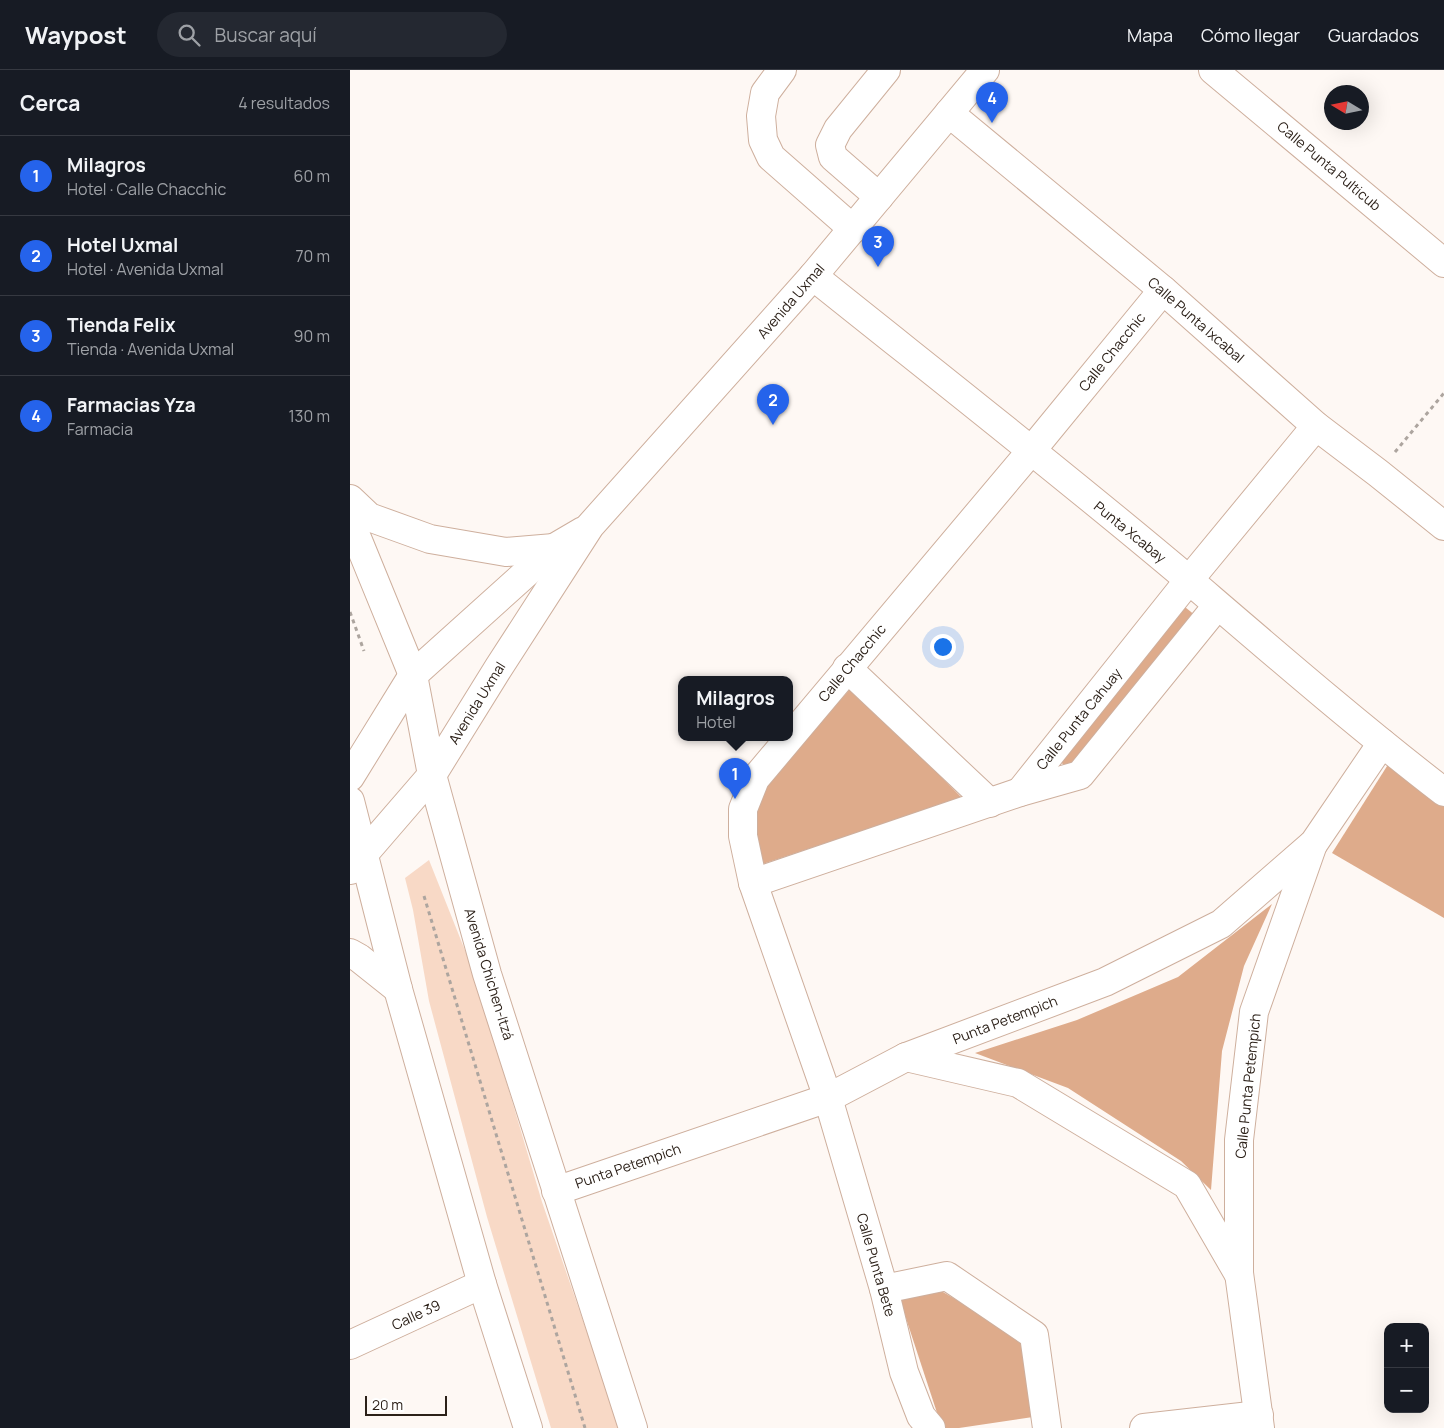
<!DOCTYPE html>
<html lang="es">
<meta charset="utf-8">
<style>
body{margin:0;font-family:Manrope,sans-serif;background:#242831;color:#f1f3f6}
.controls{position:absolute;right:15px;bottom:15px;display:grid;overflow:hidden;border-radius:10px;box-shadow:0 5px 20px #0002}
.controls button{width:45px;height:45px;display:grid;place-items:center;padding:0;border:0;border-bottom:1px solid #363941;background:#171b24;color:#f1f3f6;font:25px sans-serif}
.compass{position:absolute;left:974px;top:15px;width:45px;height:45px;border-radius:50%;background:#171b24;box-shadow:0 5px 20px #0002;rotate:280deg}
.scale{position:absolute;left:15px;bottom:12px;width:82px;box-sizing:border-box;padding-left:5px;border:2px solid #2c2119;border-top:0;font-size:14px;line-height:18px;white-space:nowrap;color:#2c2119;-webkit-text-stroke:4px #fff;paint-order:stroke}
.you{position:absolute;left:592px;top:576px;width:18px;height:18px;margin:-12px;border:4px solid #fff;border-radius:50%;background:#1a73e8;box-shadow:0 0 0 8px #1a73e833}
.badge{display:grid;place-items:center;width:32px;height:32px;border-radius:50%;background:#2563eb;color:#fff;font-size:16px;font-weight:700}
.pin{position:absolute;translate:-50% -41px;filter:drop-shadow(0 1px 2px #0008)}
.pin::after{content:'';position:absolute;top:26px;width:18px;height:15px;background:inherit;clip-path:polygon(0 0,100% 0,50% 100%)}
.popup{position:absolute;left:328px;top:606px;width:115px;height:65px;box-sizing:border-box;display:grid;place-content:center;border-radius:10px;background:#171b24;filter:drop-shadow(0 1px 4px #0005);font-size:16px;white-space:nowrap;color:#9ea1a6}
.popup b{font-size:19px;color:#f1f3f6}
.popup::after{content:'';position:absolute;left:50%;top:100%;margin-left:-10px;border:10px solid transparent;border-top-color:#171b24}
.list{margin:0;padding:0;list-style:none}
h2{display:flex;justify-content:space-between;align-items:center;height:65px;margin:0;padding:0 20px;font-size:21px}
h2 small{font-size:16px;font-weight:400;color:#9ea1a6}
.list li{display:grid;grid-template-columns:32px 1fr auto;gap:15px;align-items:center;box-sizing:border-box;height:80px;padding:0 20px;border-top:1px solid #363941}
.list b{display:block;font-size:19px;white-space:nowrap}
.list p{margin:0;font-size:16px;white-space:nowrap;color:#9ea1a6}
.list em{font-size:16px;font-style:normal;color:#9ea1a6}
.icon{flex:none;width:28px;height:28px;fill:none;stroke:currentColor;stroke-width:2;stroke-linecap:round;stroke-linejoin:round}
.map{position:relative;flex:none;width:1094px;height:1358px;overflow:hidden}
header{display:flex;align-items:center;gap:30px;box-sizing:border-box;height:70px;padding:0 25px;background:#171b24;border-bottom:1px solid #363941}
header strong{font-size:24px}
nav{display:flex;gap:28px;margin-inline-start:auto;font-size:18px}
.search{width:350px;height:45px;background:#242831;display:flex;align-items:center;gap:12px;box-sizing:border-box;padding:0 18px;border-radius:28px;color:#9ea1a6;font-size:19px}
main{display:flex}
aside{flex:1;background:#171b24}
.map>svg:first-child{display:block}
.green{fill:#f8d9c6}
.forest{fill:#deab8b}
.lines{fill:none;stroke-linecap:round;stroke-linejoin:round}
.minor-casing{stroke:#ceaf9d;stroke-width:30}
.major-casing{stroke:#ceaf9d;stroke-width:30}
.path{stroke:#ada59f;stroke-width:3;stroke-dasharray:4 4;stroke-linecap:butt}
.minor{stroke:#fff;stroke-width:28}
.major{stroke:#fff;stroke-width:28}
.labels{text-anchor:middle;stroke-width:5;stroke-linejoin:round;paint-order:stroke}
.street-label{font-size:14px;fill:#2c2119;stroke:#fff}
</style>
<header>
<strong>Waypost</strong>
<div class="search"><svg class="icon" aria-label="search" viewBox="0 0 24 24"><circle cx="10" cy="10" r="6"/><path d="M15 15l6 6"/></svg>Buscar aquí</div>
<nav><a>Mapa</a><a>Cómo llegar</a><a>Guardados</a></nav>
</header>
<main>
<aside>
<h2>Cerca<small>4 resultados</small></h2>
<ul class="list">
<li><span class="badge">1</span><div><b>Milagros</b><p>Hotel · Calle Chacchic</p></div><em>60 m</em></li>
<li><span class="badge">2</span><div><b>Hotel Uxmal</b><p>Hotel · Avenida Uxmal</p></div><em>70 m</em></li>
<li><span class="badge">3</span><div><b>Tienda Felix</b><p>Tienda · Avenida Uxmal</p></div><em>90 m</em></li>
<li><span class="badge">4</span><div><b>Farmacias Yza</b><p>Farmacia</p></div><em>130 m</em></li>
</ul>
</aside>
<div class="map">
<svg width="1094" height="1358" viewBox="0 0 1094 1358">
<rect width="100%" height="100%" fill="#fef8f4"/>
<path class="green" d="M79,790l45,113 68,229 78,226h-69l-64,-211 -58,-216 -16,-91 -8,-32z"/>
<g class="forest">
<path d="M830,533l16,13 -124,155 -17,-13z"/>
<path d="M503,616l109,112 -205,68 -8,-44 14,-40z"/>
<path d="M1039,693l55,43v112l-112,-65z"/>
<path d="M922,834l-28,62 -22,85 -11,139 -30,-29 -113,-73 -93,-35 102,-33 101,-43z"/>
<path d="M586,1218l87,50 10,79 -74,11h-17l-43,-131z"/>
</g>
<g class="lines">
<g class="minor-casing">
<g id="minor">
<path d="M432,0l-17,23 -4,23 2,24 8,17 82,72"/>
<path d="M863,0l231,193"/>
<path d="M599,43l214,177 153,136 62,47 66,53"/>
<path d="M529,127l-46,-40 -3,-12 8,-16 48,-59"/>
<path d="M463,206c126,101 253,200 376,304 84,72 167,144 255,212"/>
<path d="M497,598l143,135"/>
<path d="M670,722l169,-212 127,-154"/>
<path d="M403,813l267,-91 60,-17 137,-169"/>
<path d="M556,987l112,26 169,102 51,88"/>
<path d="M206,1121l272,-93 78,-41 199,-75 116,-58 93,-81 68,-100"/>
<path d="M534,1219l63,-13 87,59 13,93"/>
<path d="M0,1275l132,-61"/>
<path d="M581,1358l-10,-12 -17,-44 -20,-83 -56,-191 -75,-215 -10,-47v-27l12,-30 276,-328 132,-161"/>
<path d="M794,1358l115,-13"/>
<path d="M910,1358l-21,-155v-133l15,-128 59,-168"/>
</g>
</g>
<g class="major-casing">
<g id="major">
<path d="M0,429l19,18 61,22 76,13 48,-4"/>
<path d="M0,451l63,154 19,100 55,199 146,454"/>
<path d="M0,707l63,-102 141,-127 29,-17"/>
<path d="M0,731l48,188 84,295 46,144"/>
<path d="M0,800l82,-95 67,-108 91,-141 223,-250 172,-206"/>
<path d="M0,883l9,5 39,31"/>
</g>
</g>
<g class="path">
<path d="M1045,382l49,-59"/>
<path d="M0,542l14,39"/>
<path d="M74,826l161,532"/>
</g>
<use href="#minor" class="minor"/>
<use href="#major" class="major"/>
</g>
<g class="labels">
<g class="street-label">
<text transform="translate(979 96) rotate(40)" y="5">Calle Punta Pulticub</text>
<text transform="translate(441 231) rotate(-49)" y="5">Avenida Uxmal</text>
<text transform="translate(846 250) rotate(41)" y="5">Calle Punta Ixcabal</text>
<text transform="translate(762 282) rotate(-51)" y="5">Calle Chacchic</text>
<text transform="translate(780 462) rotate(39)" y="5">Punta Xcabay</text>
<text transform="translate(502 593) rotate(-50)" y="5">Calle Chacchic</text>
<text transform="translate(127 633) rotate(-58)" y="5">Avenida Uxmal</text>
<text transform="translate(729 649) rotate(-51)" y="5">Calle Punta Cahuay</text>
<text transform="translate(139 904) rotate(73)" y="5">Avenida Chichen-Itzá</text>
<text transform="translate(655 950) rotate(-21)" y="5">Punta Petempich</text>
<text transform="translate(898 1016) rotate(-84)" y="5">Calle Punta Petempich</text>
<text transform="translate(278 1096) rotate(-19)" y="5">Punta Petempich</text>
<text transform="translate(526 1195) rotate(74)" y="5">Calle Punta Bete</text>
<text transform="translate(66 1245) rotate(-25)" y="5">Calle 39</text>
</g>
</g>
</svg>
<div class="controls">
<button>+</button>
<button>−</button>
</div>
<svg class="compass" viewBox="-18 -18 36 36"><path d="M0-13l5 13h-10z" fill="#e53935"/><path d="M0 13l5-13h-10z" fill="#9ea1a6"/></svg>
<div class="scale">20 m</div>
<div class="you"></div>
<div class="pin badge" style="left:385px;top:729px">1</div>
<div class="popup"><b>Milagros</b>Hotel</div>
<div class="pin badge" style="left:423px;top:355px">2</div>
<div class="pin badge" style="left:528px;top:197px">3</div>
<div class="pin badge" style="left:642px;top:53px">4</div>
</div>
</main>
